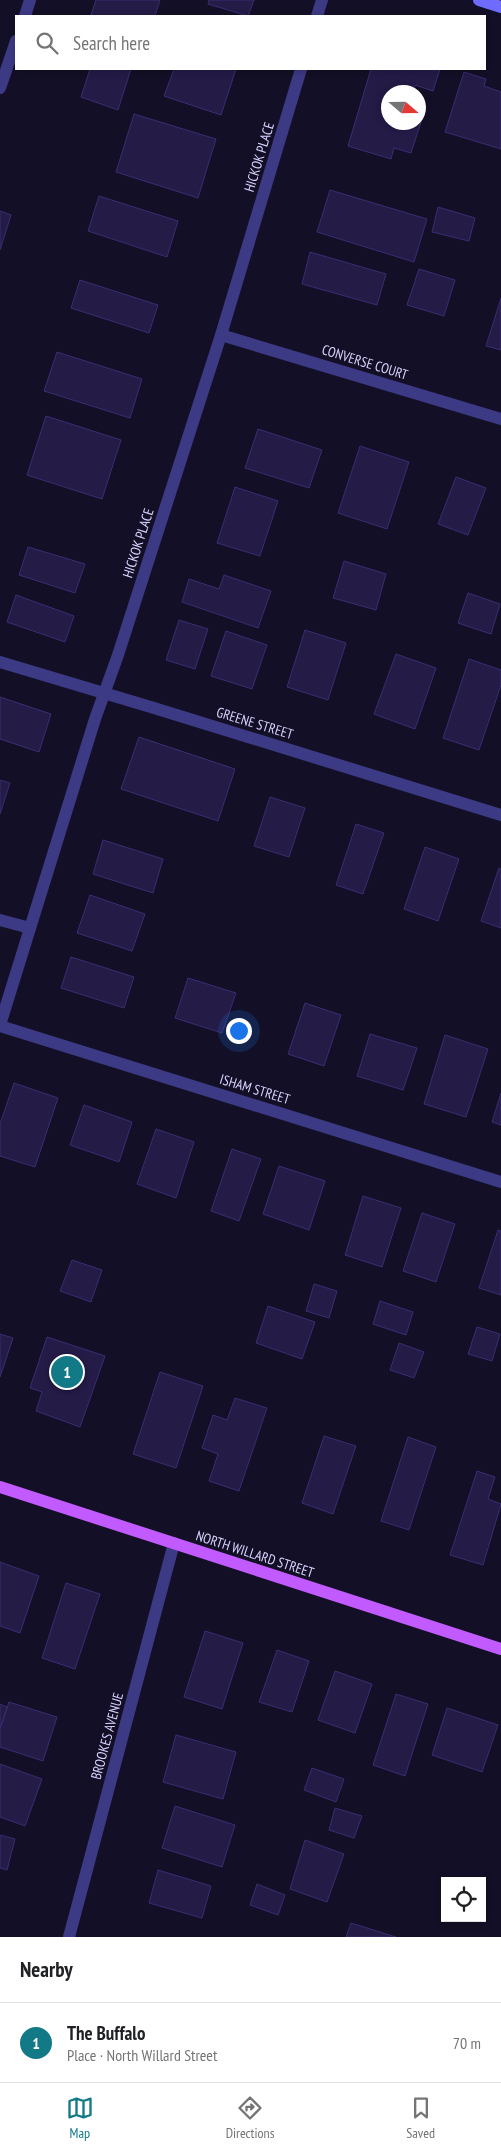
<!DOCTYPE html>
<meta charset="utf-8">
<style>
body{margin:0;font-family:"PT Sans Narrow",sans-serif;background:#f6f6f6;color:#202124}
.controls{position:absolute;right:15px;bottom:15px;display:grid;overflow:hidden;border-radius:0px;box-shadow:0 2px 8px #0003}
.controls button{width:45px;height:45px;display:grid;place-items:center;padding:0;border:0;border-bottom:1px solid #e0e0e0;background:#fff;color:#202124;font:25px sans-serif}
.compass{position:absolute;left:381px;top:85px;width:45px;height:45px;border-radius:50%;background:#fff;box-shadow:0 2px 8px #0003;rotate:110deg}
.you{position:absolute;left:238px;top:1030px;width:18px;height:18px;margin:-12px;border:4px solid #fff;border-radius:50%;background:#1a73e8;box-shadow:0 0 0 8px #1a73e833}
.badge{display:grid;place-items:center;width:32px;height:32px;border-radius:50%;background:#127987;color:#fff;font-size:16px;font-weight:700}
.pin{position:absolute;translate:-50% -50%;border:2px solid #fff;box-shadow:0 1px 5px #0006}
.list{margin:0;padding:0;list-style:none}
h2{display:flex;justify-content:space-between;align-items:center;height:65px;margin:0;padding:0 20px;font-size:21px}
h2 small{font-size:16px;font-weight:400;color:#757577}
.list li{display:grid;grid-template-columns:32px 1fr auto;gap:15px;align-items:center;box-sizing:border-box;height:80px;padding:0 20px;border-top:1px solid #e0e0e0}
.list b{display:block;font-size:19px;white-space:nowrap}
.list p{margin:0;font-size:16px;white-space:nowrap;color:#757577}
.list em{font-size:16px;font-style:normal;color:#757577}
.icon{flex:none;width:28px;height:28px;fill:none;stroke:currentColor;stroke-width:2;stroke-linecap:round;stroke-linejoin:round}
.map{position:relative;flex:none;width:501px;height:1937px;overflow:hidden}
.search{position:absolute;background:#fff;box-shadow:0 2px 8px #0003;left:15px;right:15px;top:15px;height:55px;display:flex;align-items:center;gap:12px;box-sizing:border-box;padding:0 18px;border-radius:0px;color:#757577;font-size:19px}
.sheet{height:145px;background:#fff}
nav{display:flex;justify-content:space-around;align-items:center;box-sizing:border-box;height:70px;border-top:1px solid #e0e0e0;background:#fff;font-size:14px;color:#757577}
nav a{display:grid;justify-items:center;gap:2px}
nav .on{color:#127987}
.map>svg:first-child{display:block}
.building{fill:#241b47;stroke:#3b2d73}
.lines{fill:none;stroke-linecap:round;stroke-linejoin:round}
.service{stroke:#3d3a85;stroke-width:12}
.minor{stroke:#3d3a85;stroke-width:12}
.secondary{stroke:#6f6bff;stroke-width:12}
.primary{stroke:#c25bff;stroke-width:12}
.labels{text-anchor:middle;stroke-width:4.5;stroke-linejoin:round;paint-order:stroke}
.street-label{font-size:14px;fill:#d9d4ff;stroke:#130f26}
</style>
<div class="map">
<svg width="501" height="1937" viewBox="0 0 501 1937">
<rect width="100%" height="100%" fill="#130f26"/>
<g class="building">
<path d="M96,0h64l-5,16h-59l-5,-1z"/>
<path d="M209,0h45l-6,16 -40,-12z"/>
<path d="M90,69h41l-13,41 -37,-13z"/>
<path d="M174,69h62l-15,46 -57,-19z"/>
<path d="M371,69h69l-7,22 -18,-6 -2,7h-25v30h30v-8l5,2 -12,37 -17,-5 -3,11 -43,-13z"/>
<path d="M464,72l22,7 -2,7 17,6v57l-56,-17z"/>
<path d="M134,114l82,25 -18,59 -82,-26z"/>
<path d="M330,190l97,29 -13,43 -97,-30z"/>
<path d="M99,196l79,25 -11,36 -79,-26z"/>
<path d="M438,207l37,11 -6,23 -37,-9z"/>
<path d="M0,211l11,4 -11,35z"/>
<path d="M310,252l76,22 -9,31 -75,-21z"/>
<path d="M419,269l36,11 -11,36 -37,-11z"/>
<path d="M80,280l78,25 -9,28 -78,-25z"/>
<path d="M501,298v52l-15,-4z"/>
<path d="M57,352l85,27 -12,39 -86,-27z"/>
<path d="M46,416l75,24 -19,59 -75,-24z"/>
<path d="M258,429l64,21 -13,38 -64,-20z"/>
<path d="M360,446l49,16 -22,67 -49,-16z"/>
<path d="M456,477l30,11 -18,47 -30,-11z"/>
<path d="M235,487l43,14 -18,55 -43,-13z"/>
<path d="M28,547l57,17 -10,29 -56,-18z"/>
<path d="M344,561l42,13 -10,36 -43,-12z"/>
<path d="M224,575l47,16 -13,37 -76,-26 7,-23 30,10z"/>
<path d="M468,593l32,11 -9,30 -33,-11z"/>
<path d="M16,595l58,21 -9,26 -58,-20z"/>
<path d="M179,620l29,9 -13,40 -29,-9z"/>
<path d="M305,630l41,13 -18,57 -41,-13z"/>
<path d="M226,631l41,14 -15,44 -41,-13z"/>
<path d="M396,654l40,14 -21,61 -41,-15z"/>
<path d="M469,659l32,11v15l-22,65 -36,-12z"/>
<path d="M0,697l51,17 -12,38 -39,-13z"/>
<path d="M139,737l96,32 -17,52 -97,-32z"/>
<path d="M0,780l10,3 -10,31z"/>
<path d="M270,797l35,11 -16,49 -35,-11z"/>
<path d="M356,824l28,9 -21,61 -27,-9z"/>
<path d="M103,840l60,19 -10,34 -60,-19z"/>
<path d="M425,847l34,12 -21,62 -34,-12z"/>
<path d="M499,868l2,1v59l-20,-7z"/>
<path d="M90,895l55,19 -13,37 -55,-18z"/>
<path d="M71,957l63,20 -10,31 -63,-20z"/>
<path d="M188,978l48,15 -14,40 -47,-15z"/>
<path d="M305,1003l36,12 -17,51 -36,-12z"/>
<path d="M370,1034l47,14 -14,42 -46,-14z"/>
<path d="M445,1035l43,14 -22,68 -42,-13z"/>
<path d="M14,1083l44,15 -23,69 -35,-11v-32z"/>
<path d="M501,1093v32l-9,-3z"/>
<path d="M84,1105l48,17 -13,40 -49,-17z"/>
<path d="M156,1129l38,13 -18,56 -39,-14z"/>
<path d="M232,1149l29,10 -22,62 -28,-10z"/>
<path d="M279,1166l46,15 -16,49 -46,-16z"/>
<path d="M363,1196l38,12 -19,59 -37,-12z"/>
<path d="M422,1213l33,11 -19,58 -33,-11z"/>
<path d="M498,1230l3,1v64l-22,-7z"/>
<path d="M72,1260l30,10 -11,32 -31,-11z"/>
<path d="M314,1284l23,7 -8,27 -23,-7z"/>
<path d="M380,1301l33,11 -7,23 -33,-11z"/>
<path d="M268,1306l47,16 -13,37 -46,-16z"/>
<path d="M477,1327l23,7 -8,27 -24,-7z"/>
<path d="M0,1334l13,4 -13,39z"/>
<path d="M47,1337l58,19 -25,71 -44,-16 6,-19 -12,-4z"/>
<path d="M399,1343l25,9 -10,26 -24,-8z"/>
<path d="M160,1372l43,14 -27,82 -43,-14z"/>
<path d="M235,1398l32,10 -28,83 -30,-10 9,-27 -16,-6 11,-33 14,5z"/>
<path d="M324,1436l32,10 -23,68 -31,-11z"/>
<path d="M408,1437l28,10 -27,83 -28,-9z"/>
<path d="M477,1471l18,6 -7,22 13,5 -18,61 -33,-10z"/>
<path d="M0,1562l39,14 -19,57 -20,-7z"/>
<path d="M66,1583l34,11 -25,75 -33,-11z"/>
<path d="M205,1631l38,12 -21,66 -38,-12z"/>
<path d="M277,1650l32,11 -17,51 -33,-10z"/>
<path d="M335,1671l37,13 -17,49 -37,-13z"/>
<path d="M396,1694l32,10 -23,72 -32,-11z"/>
<path d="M9,1702l48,15 -14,44 -43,-14v-18z"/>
<path d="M0,1704l7,3 -7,22z"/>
<path d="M447,1708l51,17 -16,47 -50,-17z"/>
<path d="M176,1735l60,17 -13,47 -60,-17z"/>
<path d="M0,1764l42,15 -17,47 -25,-9z"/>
<path d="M312,1768l32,11 -8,23 -32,-12z"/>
<path d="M175,1806l60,19 -13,42 -60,-19z"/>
<path d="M335,1808l27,8 -8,22 -25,-8z"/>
<path d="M0,1835l15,4 -8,31 -7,-2z"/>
<path d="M305,1840l39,14 -17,48 -37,-13z"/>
<path d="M158,1870l53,16 -9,32 -53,-15z"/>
<path d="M257,1884l28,11 -7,20 -28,-10z"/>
<path d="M351,1923l45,14h-50z"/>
</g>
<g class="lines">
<g class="service">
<path d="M25,16l5,-16"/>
<path d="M0,88l16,-47"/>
<path d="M0,920l30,8"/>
</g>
<g class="minor">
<path d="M317,16l5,-16"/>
<path d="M221,335l280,84"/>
<path d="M0,662l154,46 347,107"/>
<path d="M0,1025l95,-306 23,-64 103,-320 80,-266"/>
<path d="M0,1026l501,156"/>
<path d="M69,1937l105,-394"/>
</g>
<path class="secondary" d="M479,0l22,7"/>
<path class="primary" d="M0,1487l501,162"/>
</g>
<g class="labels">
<g class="street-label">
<text transform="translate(259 157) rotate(-73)" y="5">HICKOK PLACE</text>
<text transform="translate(365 362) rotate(17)" y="5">CONVERSE COURT</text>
<text transform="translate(138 543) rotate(-72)" y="5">HICKOK PLACE</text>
<text transform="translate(255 723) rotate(17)" y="5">GREENE STREET</text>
<text transform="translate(255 1089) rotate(17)" y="5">ISHAM STREET</text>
<text transform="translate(255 1554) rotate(18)" y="5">NORTH WILLARD STREET</text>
<text transform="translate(107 1736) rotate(-75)" y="5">BROOKES AVENUE</text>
</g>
</g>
</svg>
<div class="controls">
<button><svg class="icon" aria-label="locate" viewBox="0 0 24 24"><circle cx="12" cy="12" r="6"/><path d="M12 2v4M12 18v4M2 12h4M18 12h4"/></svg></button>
</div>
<svg class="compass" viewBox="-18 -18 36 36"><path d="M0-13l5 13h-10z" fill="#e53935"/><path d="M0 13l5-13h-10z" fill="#757577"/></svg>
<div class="you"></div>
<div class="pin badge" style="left:67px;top:1372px">1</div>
<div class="search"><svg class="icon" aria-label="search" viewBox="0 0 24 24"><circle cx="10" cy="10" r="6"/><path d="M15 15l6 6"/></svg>Search here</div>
</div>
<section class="sheet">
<h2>Nearby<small></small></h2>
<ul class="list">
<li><span class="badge">1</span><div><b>The Buffalo</b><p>Place · North Willard Street</p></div><em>70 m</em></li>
</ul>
</section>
<nav>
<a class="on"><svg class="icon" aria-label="map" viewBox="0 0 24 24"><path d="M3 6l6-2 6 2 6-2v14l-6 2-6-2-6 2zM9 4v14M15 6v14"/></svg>Map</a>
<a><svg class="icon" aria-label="directions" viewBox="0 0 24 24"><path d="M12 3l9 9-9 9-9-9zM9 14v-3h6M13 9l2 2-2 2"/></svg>Directions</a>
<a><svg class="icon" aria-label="saved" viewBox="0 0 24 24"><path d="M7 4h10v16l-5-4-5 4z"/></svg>Saved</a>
</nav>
